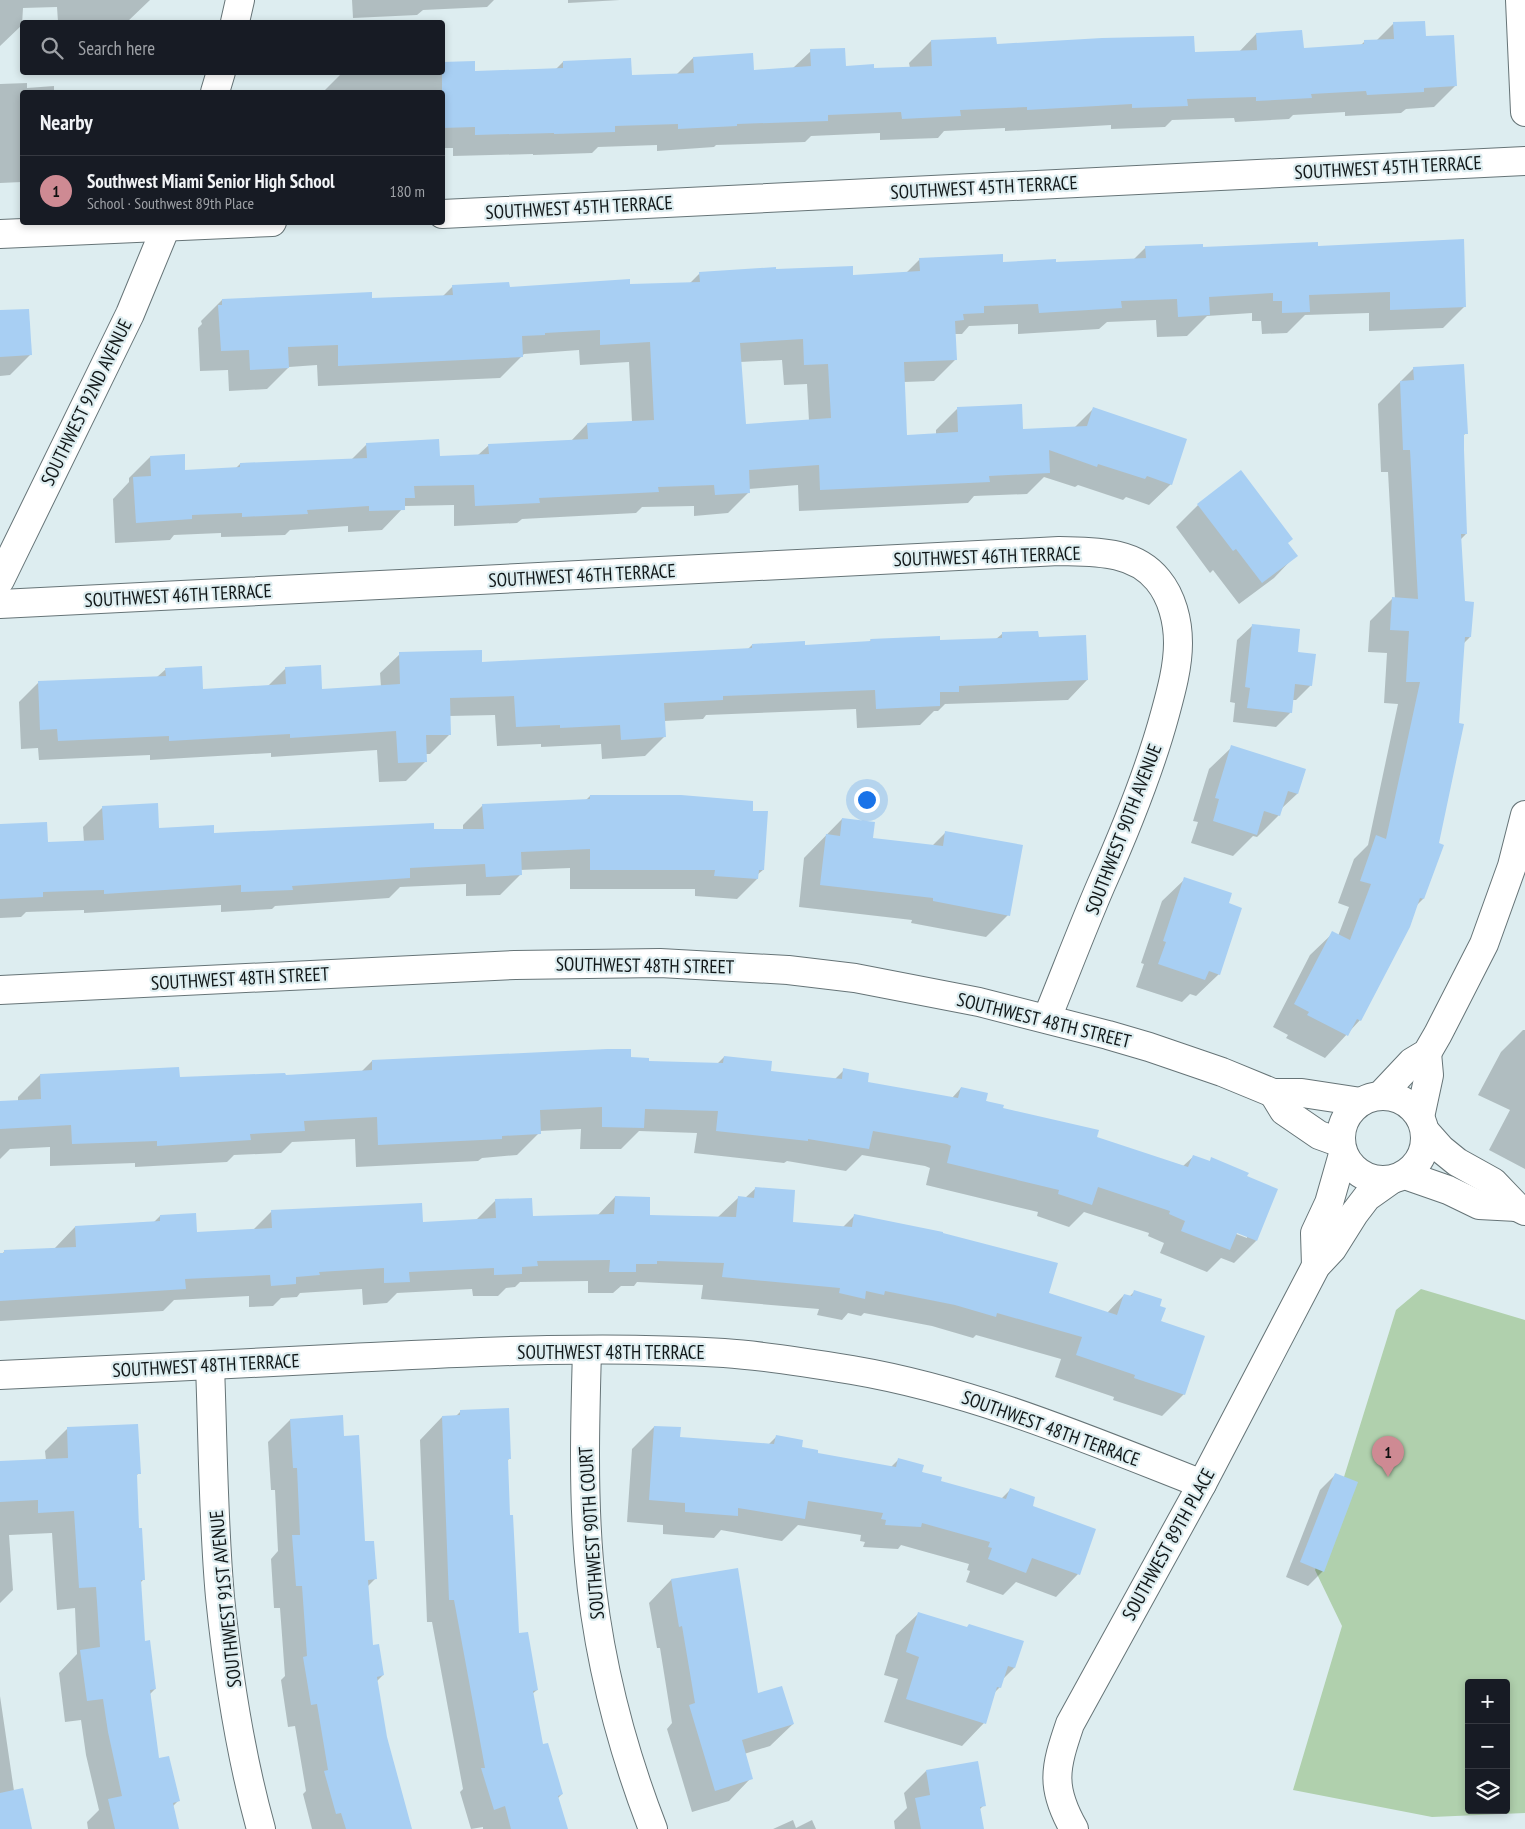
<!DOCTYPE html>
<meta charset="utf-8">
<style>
body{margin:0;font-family:"PT Sans Narrow",sans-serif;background:#242831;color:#f1f3f6}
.controls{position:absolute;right:15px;bottom:15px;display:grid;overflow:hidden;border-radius:5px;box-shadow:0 2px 8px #0003}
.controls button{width:45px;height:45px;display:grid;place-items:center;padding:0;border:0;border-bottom:1px solid #363941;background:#171b24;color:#f1f3f6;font:25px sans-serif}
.you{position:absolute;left:866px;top:799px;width:18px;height:18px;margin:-12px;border:4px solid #fff;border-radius:50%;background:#1a73e8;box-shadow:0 0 0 8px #1a73e833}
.badge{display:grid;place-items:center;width:32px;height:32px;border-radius:50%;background:#ce8a93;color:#111;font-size:16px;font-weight:700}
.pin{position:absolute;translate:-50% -41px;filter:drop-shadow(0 1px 2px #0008)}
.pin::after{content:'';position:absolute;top:26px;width:18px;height:15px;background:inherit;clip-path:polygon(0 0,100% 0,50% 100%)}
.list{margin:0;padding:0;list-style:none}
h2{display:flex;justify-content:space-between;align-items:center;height:65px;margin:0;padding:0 20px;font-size:21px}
h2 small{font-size:16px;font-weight:400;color:#9ea1a6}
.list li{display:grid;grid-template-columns:32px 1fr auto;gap:15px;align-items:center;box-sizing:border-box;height:70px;padding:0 20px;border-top:1px solid #363941}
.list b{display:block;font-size:19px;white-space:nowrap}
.list p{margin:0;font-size:16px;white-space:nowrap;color:#9ea1a6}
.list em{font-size:16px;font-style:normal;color:#9ea1a6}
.icon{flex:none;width:28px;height:28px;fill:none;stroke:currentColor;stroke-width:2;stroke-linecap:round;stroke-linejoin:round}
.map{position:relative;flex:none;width:1525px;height:1829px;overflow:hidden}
.search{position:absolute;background:#171b24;box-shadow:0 2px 8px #0003;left:20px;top:20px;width:425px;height:55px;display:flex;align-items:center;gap:12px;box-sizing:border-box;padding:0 18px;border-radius:5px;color:#9ea1a6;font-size:19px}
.panel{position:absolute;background:#171b24;box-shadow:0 2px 8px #0003;left:20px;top:90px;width:425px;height:135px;border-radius:5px}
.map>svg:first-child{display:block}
.green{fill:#b0d0ad;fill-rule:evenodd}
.shadow{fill:#0003;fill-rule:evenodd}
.building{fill:#a8cff3;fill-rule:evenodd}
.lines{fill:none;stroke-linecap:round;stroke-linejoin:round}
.minor-casing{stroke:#667477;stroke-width:30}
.minor{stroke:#fff;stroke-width:28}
.labels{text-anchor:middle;stroke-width:4.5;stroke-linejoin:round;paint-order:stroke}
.street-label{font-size:19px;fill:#111718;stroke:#ddedf0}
</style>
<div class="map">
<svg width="1525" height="1829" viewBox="0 0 1525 1829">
<rect width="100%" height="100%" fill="#ddedf0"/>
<path class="green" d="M1421,1289l104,31v493l-93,4 -139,-27 49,-164 -27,-56 81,-260zM1469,1683h37v127h-37z"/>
<g class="shadow">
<path d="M0,0h150l-23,22h-69l-1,-15 -34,1 -1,17 -22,21z"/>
<path d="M352,0h142l-7,7 -64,3 -6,5 -64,3z"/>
<path d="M568,0h52l-52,3z"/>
<path d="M1394,23l31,15 30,48 -21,21 -28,2 -5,4 -56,3v-4l-52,3 -4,4 -54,3 -1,-4 -62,2 -7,7 -54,2v-4l-106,6v-3l-61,3 -6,7 -58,2v-7l-69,3 -6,6 -89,3 -2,2 -57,4v-6l-59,2 -6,6 -59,2v-1l-80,2v-8h-11v-56h-119l20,-20h130l82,-2 8,-8 68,14 46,-2 16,-16 60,13 40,-3 18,-17 34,16 28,2 37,-1 -1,-5 22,-22 262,12 46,-1 17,-18 47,15 57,-3 5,-5h11z"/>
<path d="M27,83v5l27,-2v6h-32v90l-22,1v-99z"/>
<path d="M1146,247l56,2 115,-2 147,60 -21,21 -74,3v-18l-64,2 -18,18 -25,1 -1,-13h-9v-8l-45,3 -20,20 -30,1 -1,-17 -49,2 -8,7 -81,5v-10l-49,2 -7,8h-8l1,26 -21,21 -30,1 2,54 30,-2v-4l21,-21 65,21 52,-2 20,-20 77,76 -22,21 -23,-8 -3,3 -45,-15 -3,2 -31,-10 -17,17 -53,2 -6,7 -169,8 -1,-26 -49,4v3l-21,21 -34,3v-10l-52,1 -6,6 -114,6 -5,4 -63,3v-21l-49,1 -23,24 -34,2v-6l-58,4 -5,5 -64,2v-4l-47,2 -4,5 -55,3 -2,-44 16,-17v-4l21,-21 34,14 52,-3 4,-4 111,-4 16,-16 71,13 40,-2 11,-10 82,-4 16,-17 45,-2 -3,-60 -49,3 -1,-15 -55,4 -24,24 -182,8 -1,-21 -28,2 -22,22 -38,2 -1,-21 -28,1 -2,-43 4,-4 -1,-3 21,-21 149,-1 71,-2 11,-11 56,2 180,-4 11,-11 75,-2 77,5 54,-3 14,-14 82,4 53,1 78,-4zM782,360l2,25 23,-1 2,37 -65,4 -4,-63z"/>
<path d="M0,312l31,42 -21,21 -10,1z"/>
<path d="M1414,368l52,65 -4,4 4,97 -6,6 3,62 7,35 -7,7 -40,255 -8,8 -6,19 -49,94 -35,38 -39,-20 2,-3 -15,-8 37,-72 23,-22 5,3 11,-29 -11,-4 16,-44 14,-14 30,-141 -14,-1 3,-50 -19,-1 2,-31 23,-23 2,1 -7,-127h-7l-3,-68z"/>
<path d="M1198,505l98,50 -22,23 -35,26 -26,-34 -3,3 -34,-46z"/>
<path d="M1252,626l44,27 15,32 -15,15h-4l-1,12 -15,15 -43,-5 2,-19 -5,-1 7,-62z"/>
<path d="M1002,634l36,4 49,42 -19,20 -123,4 -7,7h-4l-14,14 -63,3 -1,-19 -150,6 -3,4 -39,2v16l-19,19 -43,3 -1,-15 -60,3v-3l-44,2 -2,-31 -46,1 1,18 -20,20h-4v7l-20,20 -27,1 -2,-32 -106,7v-4l-121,7v-5l-111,5 -1,-12 -17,1 -2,-47 20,-20 118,-5 9,-8 36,21 65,-3 19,-19 35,22 60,-3 -1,-14 20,-19 81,10 267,-15 4,-4 52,1 64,-3 3,-3 68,1 57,-2z"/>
<path d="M1232,747l73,23 -8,24 -16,15 -2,6 -22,22 -4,-1 -20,20 -42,-13 7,-21 -5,-1 16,-52z"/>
<path d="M590,796l161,17 12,57 -6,5v4l-20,20 -42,-3v-7h-125v-21l-50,2v5l-20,20 -34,1v-12l-66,3 -11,11 -114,8 -3,3 -51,3v-7l-137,8v-3l-58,2 -5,5 -21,1v-93l47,18 37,-1 -1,-15 20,-20 55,22 55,5 250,-4v-5l20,-20 103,-5z"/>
<path d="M842,819l29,20 61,7 14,-14 62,83 -22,22 -75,-14 1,-3 -113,-13 5,-49z"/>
<path d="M1185,879l42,25 -8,70 -23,22 -6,-2 -8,8 -46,-15 8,-23 -3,-1 21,-62z"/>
<path d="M1523,1030h2v139l-36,-19 21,-40 -32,-15 23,-43z"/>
<path d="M724,1057l46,16 64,7 10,-10 23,13 85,15 9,-10 40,21 182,57 11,-10 15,6 3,-3 33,18 11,64 -22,22 -13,-5 -14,14 -47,-19 4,-10 -16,-7 1,-3 -65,-21 -15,15 -32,-11 1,-4 -112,-27 4,-17 -5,-2 -63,-11 -16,16 -59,-10 -3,2 -90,-10 3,-20 -58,-2 -18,18h-41l1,-20 -42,2v2l-22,22 -35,3 -4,3 -122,6 -1,-28 -63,3 -11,11 -47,2 -7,7 -92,5v-4l-85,3v-19l-40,2 -10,10v-57l18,-1v-4l22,-22 139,4 105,-2 77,-5 11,-11 258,-2 17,3 70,2zM1231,1230l16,6v2l-16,-6z"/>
<path d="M756,1188l35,35 51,5 13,-13 192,78 60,20 17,-18 5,2 6,-6 23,16 2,15 24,72 -22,22 -49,-16 1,-3 -59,-20 6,-18 -85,-24 -3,3 -41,-12 -68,-13 -3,3 -13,-3 -6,7 -25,-5 2,-6 -118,-10 2,-14 -66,-3 -3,4h-13l-8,7h-25v-12l-68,1 -5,5 -9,1 -8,8h-25l-1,-7 -75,4 -10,10 -24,2 -1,-16 -62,4 -3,4 -16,1 -8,8 -24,1v-11l-75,4 -11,11 -163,10v-66l4,-3 50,-3 21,-22 79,-5 6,-6 36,17 57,-3 19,-19 150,12 54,-3 20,-20 36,17 65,-1 18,-19 34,19 69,1 20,-19h7z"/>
<path d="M460,1412l50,46 -3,3 2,55 9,119 19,55 -5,4 10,52 20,48 -5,5 10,30h-84v-2l-12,2 -11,-37 3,-3 -31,-167h-5l-7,-182 22,-23h13z"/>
<path d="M290,1420l53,17 21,106 11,36 -8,8 5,60 11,28 -7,7 10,55 25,92h-99l-9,-35 3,-3 -11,-65 -7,1 -7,-47 4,-4 -5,-68h-6l-3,-49 7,-8 -3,-61h-4l-3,-48z"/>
<path d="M654,1427l24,11 90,7 8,-8 41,17 74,13 8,-8 40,23 62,17 10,-10 20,17 47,68 -22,23 -40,-15 -13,13 -37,-13 4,-11 -3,-1 2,-6 -68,-19 -3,4 -35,-2 2,-5 -5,-1 1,-6 -63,-10 -16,16 -61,-11 -7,8 -51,-4v-9l-36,-3 5,-73z"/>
<path d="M68,1428l71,45 -4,4 3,53 6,49 -4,4 4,59 11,47 -5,5 8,66 20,41 -5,5 5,23h-90l-1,-7 12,-12 -13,-55 -5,-35 -16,2 -6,-49 18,-19 -2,-46 -18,2 -5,-77 -43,2 4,55 -13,13v-141l46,-2 -1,-9z"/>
<path d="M1335,1475l-12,96 -15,15 -22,-9 34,-87z"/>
<path d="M737,1569l20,126 36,29 -23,22 -26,8 7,24 -22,23 -37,11 -25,-83 5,-6 -12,-75h-3l-8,-45 22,-23z"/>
<path d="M919,1613l47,15 56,14 -8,26 -12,12 -2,7 -6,6 -10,30 -22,23 -78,-24 14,-43 -14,-4 12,-40z"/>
<path d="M0,1696l14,95 17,38h-31z"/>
<path d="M926,1771l58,34 -5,5 3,19h-87l-1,-8 13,-13 -3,-15z"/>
<path d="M793,1820l3,8 16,-8 4,9h-43z"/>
</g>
<g class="building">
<path d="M1425,21l1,15 28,-1 3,51 -33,2v4l-57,3 -1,-4 -55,3 1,4 -56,3v-4l-69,2 1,7 -56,2v-4l-105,6v-3l-67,3 1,6 -59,3 -1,-7 -73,3v6l-91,3v2l-59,3v-5l-63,2v6l-61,2v-1l-79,2v-8l-33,1v-66l33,-1v10l88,-3v-7l68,-3 1,17 62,-2 -1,-16 60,-4 1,17 57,-4 -1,-17 35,-1 1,18 28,-2v4l58,-2 -1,-26 65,-3 1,7 105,-6 92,-2 1,16 62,-2 -1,-17 46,-3 2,18 60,-4v-4l30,-1 -1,-17z"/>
<path d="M1464,239l2,68 -76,3v-18l-81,3 1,17 -28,1v-12h-9v-8l-64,4 1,18 -32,2 -1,-18 -56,2 1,7 -83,5 -1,-9 -54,2v7l-21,1 1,6 -9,1 2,39 -53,2 3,73 51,-3 -1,-25 65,-3 1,25 64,-3 6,-19 94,32 -15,46 -25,-9 -2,3 -47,-15 -1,3 -48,-17 1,23 -61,3 1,6 -170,8 -1,-25 -70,5 1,23 -35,2 -1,-10 -56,2 1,5 -120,6 1,5 -65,3 -1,-21 -60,1 1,12h-10v12l-36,1v-5l-62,4 1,4 -66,3v-4l-50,2v4l-56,4 -3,-46 18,-1 -1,-20 35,-2v16l55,-3v-4l127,-5 -1,-15 73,-4 1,17 49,-2 -1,-10 100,-5 -1,-16 67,-3 -4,-78 -50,3v-15l-55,3v2l-23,1 1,21 -185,9v-21l-50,2 1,21 -39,2 -1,-20 -28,1 -3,-46h4v-6l150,-7v6l81,-3 -1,-10 57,-3 1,5 120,-8v5l70,-2 -1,-10 77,-5v2l77,-3v9l67,-4 -1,-13 84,-4v8l53,-3v3l90,-4 -1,-12 58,-2v3l115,-5v4zM803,339l1,26 24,-1 3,54 -85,6 -6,-81z"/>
<path d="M29,309l3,46 -32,2v-47z"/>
<path d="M1464,364l4,70h-4v16l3,84h-6l4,67 9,1 -3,35h-6l-6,86 5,1 -25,119 5,2 -20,54 -4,-1 -10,29 -49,94 -4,-2 -9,17 -41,-21 2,-3 -15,-8 38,-73 18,9 21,-56 -11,-3 16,-46 10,4 34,-157h-14l3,-51 -19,-1 2,-33 26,2 -8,-149h-7l-3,-69 14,-1 -1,-13z"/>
<path d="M1241,470l52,69 -5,4 10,13 -36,27 -26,-34 -3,2 -36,-47z"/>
<path d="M1252,624l48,5 -2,23 18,2 -4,32 -17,-2 -3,29 -45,-5 3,-20 -5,-1z"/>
<path d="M1038,631l1,6 47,-2 2,45 -129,6v6h-19v14l-64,3 -1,-19 -152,6v4l-59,3 2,34 -45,3 -1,-15 -60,3v-3l-44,2 -2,-31 -64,2 1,37h-25l1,27 -29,1 -2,-32 -106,7v-4l-121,7v-5l-111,5 -1,-12 -17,1 -2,-49 128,-5 -1,-8 37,-2 1,23 83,-5 -1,-17 36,-2 1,24 78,-5 -1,-32 83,-2v12l270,-14v-4l53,-3v4l66,-4 -1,-2 70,-3v4l62,-2v-6z"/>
<path d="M1231,745l75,24 -8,25 -10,-3 -8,25 -16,-5 -7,24 -44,-14 6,-22 -4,-1z"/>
<path d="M590,795h91l72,6v10h15l-4,59h-5l-1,9 -44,-3 1,-6h-125v-21l-69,3 1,23 -36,2 -1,-13 -75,4v10l-118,8 1,4 -52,2v-7l-137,9v-4l-61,2v5l-43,2v-75l47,-2 1,20 56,-2 -2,-34 56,-3 1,25 55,-3v8l220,-10v6h50l-2,-25 108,-5z"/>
<path d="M842,818l33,4 -2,16 70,8 2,-15 78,14 -13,71 -77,-15v-3l-113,-13 6,-51 14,2z"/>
<path d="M1184,877l48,16 -3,10 13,5 -22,67 -11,-4 -4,9 -47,-16 8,-22 -3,-1z"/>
<path d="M607,1049h24v8l18,1v3l74,2 1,-7 48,5 -1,10 71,8 1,-11 26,5 -1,9 90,16 3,-11 27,6 -2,8 18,4 -1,3 96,22 -2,7 91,30 5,-12 17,6 1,-4 38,16 -2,3 31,13 -21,52 -20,-8 -7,17 -49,-19 4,-10 -16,-7 1,-3 -72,-24 -6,18 -34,-11 1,-4 -112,-27 4,-17 -4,-2 -74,-13 -4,18 -61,-10v2l-92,-10 2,-20 -73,-2 -1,19 -42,-1v-20l-62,3 1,24 -39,2v3l-124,6 -1,-28 -73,4 1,10 -55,3 1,6 -94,6v-5l-85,3 -1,-19 -71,4v-28l41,-2 -1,-25 139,-7 1,10 105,-4 1,2 86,-5v-10z"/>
<path d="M755,1187l40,3 -2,32 59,5 2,-13 89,18v1l115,30 -9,30 68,22 7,-21 8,2 2,-6 28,9 -2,7 6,2 -5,13 44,15 -20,59 -51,-17 1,-3 -59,-20 6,-18 -85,-24 -1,4 -41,-12 -70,-14 -1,4 -18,-4 -1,8 -26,-6 1,-5 -118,-11 2,-14 -67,-2v3h-21v8h-27l1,-12 -73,1 1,5 -16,1v7l-28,1v-7l-85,4 1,10 -26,1v-15l-65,4 1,3 -24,2v7l-25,2 -1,-11 -85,4 1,10 -186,12v-48h4v-3l72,-3 -1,-21 85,-5v-6l36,-2 1,19 75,-4 -1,-18 151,-7 1,19 73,-4 -1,-19 37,-1 1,18 78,-2h3l1,-18 35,1v18l86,2 2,-21 16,2z"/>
<path d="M509,1408l2,51h-3l2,56h3l6,118 9,-1 10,58 -5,1 10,53 5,-1 15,51 -5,2 10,33h-57l-6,-23 -11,4 -13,-42h4l-31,-168h-5l-7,-184 18,-1v-5z"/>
<path d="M343,1415l1,21 15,-1 6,106h9l3,38 -9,1 5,65 6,-1 5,31 -7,2 10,60 25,92h-66l-5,-16 -5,1 -12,-43 4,-1 -11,-66 -6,1 -8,-48 4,-1 -5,-70h-6l-4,-51h8l-3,-67h-4l-3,-49z"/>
<path d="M138,1424l3,50h-4l2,54h3l3,52h-4l4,61 5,-1 6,49 -6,1 9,68 10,-2 11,45 -7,2 6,26h-64l-7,-30 14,-3 -14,-64 -5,-33 -16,2 -7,-51 20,-3 -4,-60 -17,1 -5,-77 -36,2v-13l-38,2v-41l68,-3 -1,-31z"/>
<path d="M654,1426l27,1 -1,10 94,7 2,-9 27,5 -1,7 16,3v3l78,14 2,-9 26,7 -2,7 20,5 -1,4 65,18 4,-11 25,9 -2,9 63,23 -16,46 -48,-17 -6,15 -38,-14 4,-11 -4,-1 2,-5 -68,-19 -1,4 -36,-2 1,-5 -5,-1 2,-6 -75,-12 -3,18 -67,-11v8l-53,-4v-9l-36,-3z"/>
<path d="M1335,1473l23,9 -34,90 -24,-10z"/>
<path d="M738,1568l20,125 24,-7 12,38 -52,16 11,39 -38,12 -26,-86 6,-2 -13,-77 -3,1 -8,-48z"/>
<path d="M918,1612l49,15 2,-3 55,17 -9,27 -7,-2 -7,22 -4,-1 -11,37 -80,-25 13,-42 -13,-5z"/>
<path d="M978,1761l8,45 -6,1 4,22h-63l-6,-31 15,-3 -4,-25z"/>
<path d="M23,1788l9,41h-32v-36z"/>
</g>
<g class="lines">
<g class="minor-casing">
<g id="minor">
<path d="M1520,0l5,112"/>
<path d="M235,22l5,-22"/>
<path d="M215,92l6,-20"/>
<path d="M442,214l1083,-53"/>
<path d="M0,234l272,-12"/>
<path d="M0,580l130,-266 38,-92"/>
<path d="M0,604l1059,-53c35,1 75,-1 99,29 14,17 20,41 20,63 0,24 -7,49 -13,71 -16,59 -39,115 -64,171 -19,44 -36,89 -54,133"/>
<path d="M0,990l515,-25 145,-2 128,7 67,8 124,24 129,33 41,12 73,25 51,21h29l59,9"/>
<path d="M1273,1093l11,18 35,24 22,8"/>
<path d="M1380,1096l32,-34 15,-9 11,-19 46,-90 28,-78 13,-51"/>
<circle cx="1383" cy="1138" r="42"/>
<path d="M1420,1117l9,-42 -2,-22"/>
<path d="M1425,1131l16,18 16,13 36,20 24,25 8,4"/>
<path d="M1405,1175l43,15 31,15 38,2"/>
<path d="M1316,1266l-1,-33 14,-30 14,-49"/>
<path d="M587,1350c-2,71 -4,141 2,211 8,92 31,183 64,268"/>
<path d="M210,1366c3,77 3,154 10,231 8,78 20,157 41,232"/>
<path d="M0,1375c117,-5 233,-11 350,-17 124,-6 250,-13 374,-5 43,3 86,10 128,17 123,21 235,69 350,114"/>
<path d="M1074,1829c-24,-42 -19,-61 -4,-105l132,-240 114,-218 16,-17 22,-35 13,-17 24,-17"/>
</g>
</g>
<use href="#minor" class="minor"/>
</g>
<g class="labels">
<g class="street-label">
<text transform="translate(1388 167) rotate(-3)" y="7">SOUTHWEST 45TH TERRACE</text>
<text transform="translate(984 187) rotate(-3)" y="7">SOUTHWEST 45TH TERRACE</text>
<text transform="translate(579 207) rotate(-3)" y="7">SOUTHWEST 45TH TERRACE</text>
<text transform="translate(86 402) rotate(-64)" y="7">SOUTHWEST 92ND AVENUE</text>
<text transform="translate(987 556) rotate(-2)" y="7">SOUTHWEST 46TH TERRACE</text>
<text transform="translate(582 575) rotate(-3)" y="7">SOUTHWEST 46TH TERRACE</text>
<text transform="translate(178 595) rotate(-3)" y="7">SOUTHWEST 46TH TERRACE</text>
<text transform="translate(1123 829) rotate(-69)" y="7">SOUTHWEST 90TH AVENUE</text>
<text transform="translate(645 965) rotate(1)" y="7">SOUTHWEST 48TH STREET</text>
<text transform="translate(240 978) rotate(-3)" y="7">SOUTHWEST 48TH STREET</text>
<text transform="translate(1044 1020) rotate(14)" y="7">SOUTHWEST 48TH STREET</text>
<text x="611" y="1359">SOUTHWEST 48TH TERRACE</text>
<text transform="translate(206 1365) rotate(-3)" y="7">SOUTHWEST 48TH TERRACE</text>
<text transform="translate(1051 1428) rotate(20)" y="7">SOUTHWEST 48TH TERRACE</text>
<text transform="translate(591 1533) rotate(-94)" y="7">SOUTHWEST 90TH COURT</text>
<text transform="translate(1168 1544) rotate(-61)" y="7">SOUTHWEST 89TH PLACE</text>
<text transform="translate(225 1599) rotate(-96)" y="7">SOUTHWEST 91ST AVENUE</text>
</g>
</g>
</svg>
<div class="controls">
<button>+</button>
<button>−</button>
<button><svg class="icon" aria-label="layers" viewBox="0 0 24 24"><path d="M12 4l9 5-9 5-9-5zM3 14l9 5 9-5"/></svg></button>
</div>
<div class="you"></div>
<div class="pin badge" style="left:1388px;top:1477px">1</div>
<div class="search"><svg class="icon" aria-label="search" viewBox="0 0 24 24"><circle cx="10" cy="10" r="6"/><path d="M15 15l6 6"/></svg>Search here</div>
<section class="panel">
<h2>Nearby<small></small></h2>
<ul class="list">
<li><span class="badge">1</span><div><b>Southwest Miami Senior High School</b><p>School · Southwest 89th Place</p></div><em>180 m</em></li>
</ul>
</section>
</div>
